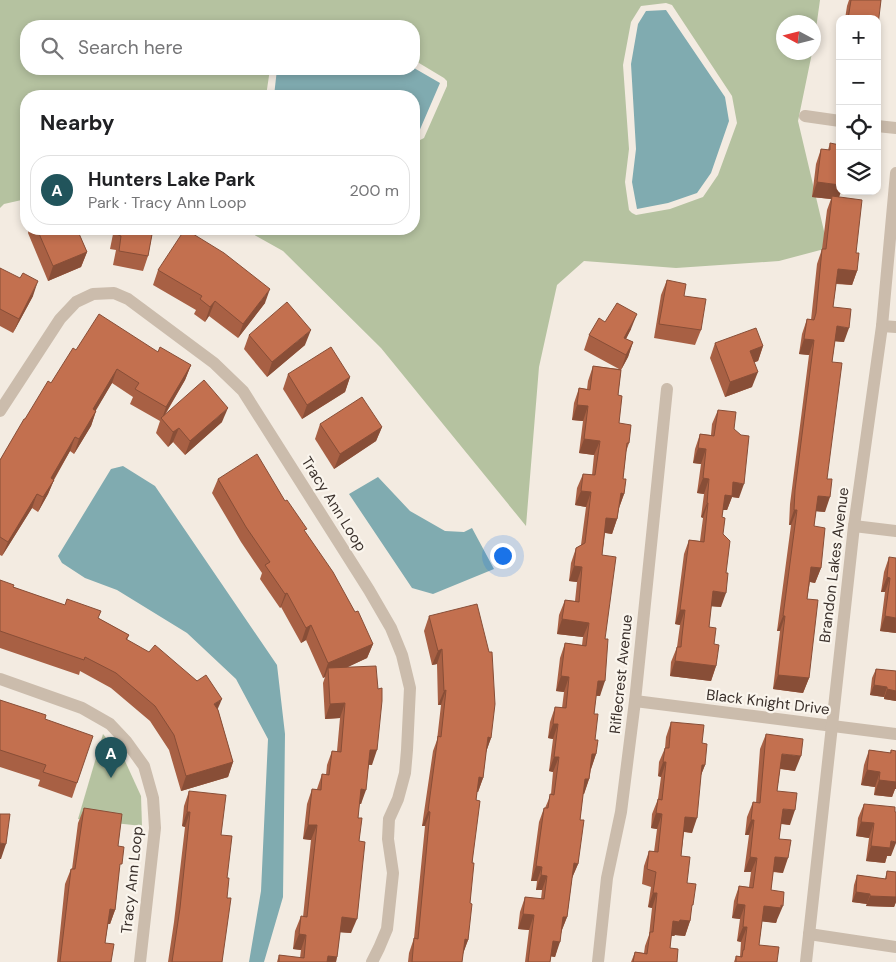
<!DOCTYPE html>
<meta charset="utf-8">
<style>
body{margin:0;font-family:"DM Sans",sans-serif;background:#f6f6f6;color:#202124}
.controls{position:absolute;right:15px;top:15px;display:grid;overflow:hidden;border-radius:10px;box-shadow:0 2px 8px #0003}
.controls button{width:45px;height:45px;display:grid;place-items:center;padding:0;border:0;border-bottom:1px solid #e0e0e0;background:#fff;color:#202124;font:25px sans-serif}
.compass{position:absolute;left:776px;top:15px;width:45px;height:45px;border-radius:50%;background:#fff;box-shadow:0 2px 8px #0003;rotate:277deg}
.you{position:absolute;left:502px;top:555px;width:18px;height:18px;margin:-12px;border:4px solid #fff;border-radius:50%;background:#1a73e8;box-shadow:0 0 0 8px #1a73e833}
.badge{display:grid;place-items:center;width:32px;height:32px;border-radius:50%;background:#21545b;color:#fff;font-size:16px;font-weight:700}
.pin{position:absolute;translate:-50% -41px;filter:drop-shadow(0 1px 2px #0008)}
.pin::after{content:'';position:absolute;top:26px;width:18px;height:15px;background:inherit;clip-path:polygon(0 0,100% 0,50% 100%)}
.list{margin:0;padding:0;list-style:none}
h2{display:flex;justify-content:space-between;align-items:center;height:65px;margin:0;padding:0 20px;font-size:21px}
h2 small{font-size:16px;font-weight:400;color:#757577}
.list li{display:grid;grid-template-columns:32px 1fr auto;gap:15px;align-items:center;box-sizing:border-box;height:70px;margin:0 10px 10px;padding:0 10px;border:1px solid #e0e0e0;border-radius:20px}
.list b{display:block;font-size:19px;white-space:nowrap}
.list p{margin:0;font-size:16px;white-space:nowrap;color:#757577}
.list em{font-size:16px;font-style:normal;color:#757577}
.icon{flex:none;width:28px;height:28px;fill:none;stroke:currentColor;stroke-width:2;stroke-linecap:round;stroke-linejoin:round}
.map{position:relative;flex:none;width:896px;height:962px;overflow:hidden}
.search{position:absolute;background:#fff;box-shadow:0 2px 8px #0003;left:20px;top:20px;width:400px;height:55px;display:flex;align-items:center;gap:12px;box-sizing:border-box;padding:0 18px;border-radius:20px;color:#757577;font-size:19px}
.panel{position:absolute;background:#fff;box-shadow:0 2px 8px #0003;left:20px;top:90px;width:400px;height:145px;border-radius:20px}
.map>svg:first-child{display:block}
.green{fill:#b5c2a0;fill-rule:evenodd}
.water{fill:#80abb0}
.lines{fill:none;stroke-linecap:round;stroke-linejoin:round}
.minor{stroke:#cbbcac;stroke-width:12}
.wall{fill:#a86044}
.shaded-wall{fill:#884e37}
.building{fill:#c3704f;stroke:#884e37}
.labels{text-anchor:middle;stroke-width:4.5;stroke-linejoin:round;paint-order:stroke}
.street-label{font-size:15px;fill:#3a302b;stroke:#faf5ed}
</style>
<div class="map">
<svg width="896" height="962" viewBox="0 0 896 962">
<rect width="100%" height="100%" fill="#f3ebe1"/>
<g class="green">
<path d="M0,0h820l-6,43v-21h-30v30l28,1 -14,68 30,127 -49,13 -103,7 -92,-7 -27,24 -18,82 -13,159 -145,-178 -98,-97 -39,-22h170v-86l10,-5 23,-52v-5l-3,-3 -30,-18v-34h-388v43h244l-4,27h-240v103l-22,5 -4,4zM666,3l6,2 60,91 5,27 -19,52 -15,22 -33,12 -34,6 -4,-2 -3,-3 -4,-28 4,-33 -6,-84 8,-43 10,-16z"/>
<path d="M103,734l22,27 16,35 1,30 -64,-7z"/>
</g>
<g class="water">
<path d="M666,10l59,87 4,24 -18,52 -14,20 -29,10 -31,6 -5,-27 4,-33 -5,-85 7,-40 8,-13z"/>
<path d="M414,68l26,15 -22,51 -4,2v-40h-140l3,-27z"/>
<path d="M123,466l32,20 122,179 8,69 -2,163 -19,65h-15l12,-71 7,-152 -32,-60 -49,-46 -70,-43 -32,-12 -23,-15 -4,-7 53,-87z"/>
<path d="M378,477l32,34 35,20 19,1 8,-4 22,41 -61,25 -21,-6 -63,-94z"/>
</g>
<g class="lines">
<g class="minor">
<path d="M805,116l35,5"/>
<path d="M877,126l19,2"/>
<path d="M882,326l14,1"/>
<path d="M0,411l60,-92 16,-17 17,-8 21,-1 14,6 86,64 29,28 126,199 22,38 11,27 8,33 -3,62 -2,23 -7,26 -9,20 -1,20 5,34 -6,56 -8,19 -7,14"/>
<path d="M854,526l42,5"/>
<path d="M0,679l82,29 28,16 16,17 18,25 9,32 2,30 -15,134"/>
<path d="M635,701l261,33"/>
<path d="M809,934l87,13"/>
<path d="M598,962l9,-84 14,-66 14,-111 32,-312"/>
<path d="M806,962l48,-436 28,-200 14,-153"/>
</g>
</g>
<g class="wall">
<path d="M849,0h32l-4,19h-32l2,-13z"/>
<path d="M840,64v25l-3,-1z"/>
<path d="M830,143l11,48 -2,6 17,56 1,18 -5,14 -16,-1 -3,23 11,35 -9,-1 -3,21 -5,117 -2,33 -9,-1 -2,15 7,42 -6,15 -5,-1 -3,17 2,79 -6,15 -30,-4 7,-58h-3l14,-106h-2l1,-21 19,-149 -10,-1 3,-20 5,-15 4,1 6,-56 5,-15 5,-39 4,-11 -19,-2 4,-33 5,-15 7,1z"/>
<path d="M29,229h48l10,23 -6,15 -33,14 -20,-48z"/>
<path d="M114,229h39l-5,27 -5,15 -30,-6 3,-15 -6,-1z"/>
<path d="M0,268l33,28 -20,37 -13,-7z"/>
<path d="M158,270l107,33 -27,35 -29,-22 -4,6 -11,-8 2,-4 -43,-25z"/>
<path d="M667,280l17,16 17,34 -6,15 -41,-7 7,-43z"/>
<path d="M605,322l26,7 -5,10 7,3 -5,15 -7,13 -3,25 1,28 10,20 -3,9 -3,27 1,15 -5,14 -2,11 -5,15 -7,-1 -3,22 3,84 -5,57h-4l-2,18 1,26 1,14 -5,15 -2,10 -5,15h-1l-3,26 -2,44 -6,14 -5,39 -5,13 -7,27 -4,-1 -1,6h-25l4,-32 -11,-1 2,-17 5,-15 16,2 1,-9h-6l1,-9h-6l8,-59 5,-14h1l6,-14 2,-22 -4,-1 4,-32 -5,-1 2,-16 5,-15 7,1 2,-16 -8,-1 4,-33 5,-15 17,2 1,-8 -26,-3 2,-19 6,-15 10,1 2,-19 -8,-1 2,-18 5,-15 5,-3 5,-38 -11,-2 2,-17 6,-14 9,1 2,-20 -15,-2 4,-32 -11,-1 2,-17 5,-15 8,1 1,-8 5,-15 26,3 -35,-19 5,-15z"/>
<path d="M249,335l56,10 -38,32 -23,-28z"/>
<path d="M715,343l48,3 -5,15 -4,1 -2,25 -27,10 -15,-39z"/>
<path d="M76,350l82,2 33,13 -6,15 -20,35 57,7 -37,33 -12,-13 -5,5 -12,-14 4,-12 -30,-17 3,-7 -21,-14 -17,28h1l-5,15 -17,28 -4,-3 -16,29 -6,14 -10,18 -6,-4 -30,48 -2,-1v-95l25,-41z"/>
<path d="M288,374l62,3 -5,15 -43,27 -19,-30z"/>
<path d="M718,410l16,19 5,69 -7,-1 -5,13h-4l-1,7 1,17 -2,73 -10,-1 -2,21 5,17 2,22 -5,15 -41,-5 1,-14 6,-15 3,-22 -5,-1 9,-70 5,-14 11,1 3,-23 -2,-1 3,-23 -7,-1 4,-29 -8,-1 2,-14 5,-15 11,1 1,-11z"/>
<path d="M320,424l62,3 -6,14 -42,28 -19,-30z"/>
<path d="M218,479l87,53 68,112 -6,14 -20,9 25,98h-3l-8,39h-2l-1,14 1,23 -8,92 -11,-1 -4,30h-59l2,-7 21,3 1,-8 -8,-1 2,-18 6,-15 2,1 8,-77 -8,-1 4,-35 5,-15h5l5,-15 4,1 1,-10 5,-14h5l3,-33 -15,1 -2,-36 2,-6 -2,1 -17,-38 -5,3 -20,-36 -1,1 -20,-29 2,-6 -21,-31 -29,-49z"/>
<path d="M889,557l7,76 -16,-2 5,-39h-4l3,-20z"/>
<path d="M0,580l13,7 85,31 31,17 -2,5 91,70 15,52 -5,15 -47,14 -12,-41 -19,-29 -39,-33 -31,-17 -1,4 -79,-27z"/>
<path d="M429,616l62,122 -5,14 -3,26 -5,14h-1l-1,8 -6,103 -2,37 -5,13 -1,9h-54l1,-9 5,-15 11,-112h-3l11,-75 4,-11 4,-35h-3l-1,-41 -5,1 -8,-34z"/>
<path d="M876,669l20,2v30l-12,-2v-2l-14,-2 2,-17z"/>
<path d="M0,700l45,19 32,64 -5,15 -34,-12 2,-6 -40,-13z"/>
<path d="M671,722l31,21 3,22 -4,10 -9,58 -8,-1 -3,24 6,27 4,28 -1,10 -5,15 -10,-1 -1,1h-3l-1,12 7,14h-46l4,-10 9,1 1,-7 4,-11 3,-27 -4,-1 3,-20 -9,-3 2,-18 5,-15 5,1 3,-23 -6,-1 1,-14 6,-15 3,-22 -3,-1 1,-14 6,-14 1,-11z"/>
<path d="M766,734l29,37 -15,-2 -3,22 13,34 -9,-1 -2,15 4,34 -10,-1 -2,18 6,30 -1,3 -14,-2 -3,24 18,17h-43l2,-6 4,1 1,-15 -4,-1 3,-22 -8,-1 2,-17 5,-15 10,1 2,-15h-7l5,-37h-4l2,-18 6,-15 3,1 4,-54z"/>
<path d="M869,750l21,3 1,-3 4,39 -3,8 -18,-2 1,-8 -14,-2 3,-20z"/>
<path d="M189,791l32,44 6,43v20l-5,64h-54l6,-40 11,-95 -3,-1 2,-20z"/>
<path d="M864,804l27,52h-4l-2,7 -19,-2 3,-23 -13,-2 2,-18z"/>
<path d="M84,808l34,38 1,25 -4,39 -5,14h-2l-3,19 6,19h-54l8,-78 6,-15h1l6,-46z"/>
<path d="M887,871l9,1v30l-2,5 -28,-1 1,-2 -15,-2 2,-17 3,-10 28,4z"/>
</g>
<g class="shaded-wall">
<path d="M840,80v9l-3,-1z"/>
<path d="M817,182l23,3v6h1l-3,9 -6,-4 -1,3 -19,-2z"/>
<path d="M87,252l-6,15 -33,14 5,-15z"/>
<path d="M838,269l19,2 -5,14 -19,-2z"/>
<path d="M38,281l-5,15 -20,37 6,-14z"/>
<path d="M270,289l-5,14 -27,35 5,-14z"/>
<path d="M215,301l-6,15 -4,6 5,-15z"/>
<path d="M637,314l-6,15 -12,23 5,-14z"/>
<path d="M837,326l12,2 -5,14 -13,-1z"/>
<path d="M311,330l-6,15 -38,32 5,-15z"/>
<path d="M804,339l10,1 -5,15 -10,-1z"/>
<path d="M633,342l-5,15 -7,13 5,-15z"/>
<path d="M763,346l-5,15 -13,5 5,-15z"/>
<path d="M191,365l-6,15 -23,39 4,-12z"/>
<path d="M117,369l-5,14 -24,41 5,-15z"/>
<path d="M758,372l-6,15 -27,10 5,-15z"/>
<path d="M350,377l-5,15 -43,27 5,-14z"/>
<path d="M577,405l11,1 -5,15 -11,-1z"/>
<path d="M228,408l-6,14 -37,33 5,-14z"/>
<path d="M96,411l-5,15 -17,28 5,-15z"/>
<path d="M382,427l-6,14 -42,28 6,-15z"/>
<path d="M179,428l-6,14 -5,5 5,-15z"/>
<path d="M75,437l-5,14 -19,33 3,-4 -6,14 -10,18 13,-34z"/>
<path d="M584,439l16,2 -6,14 -15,-2z"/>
<path d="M698,448l8,1 -5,15 -8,-1z"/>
<path d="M703,478l6,1 -5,15 -7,-1z"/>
<path d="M733,482l11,2 -5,14 -7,-1 -5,13h-7l5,-15z"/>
<path d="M581,491l10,1 -5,15 -11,-2z"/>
<path d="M621,493l3,1 -5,14z"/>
<path d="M37,494l-5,14 -30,48 6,-14z"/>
<path d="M818,496l12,1 -5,15 -12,-1z"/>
<path d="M707,503h1l-5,15 -2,-1z"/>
<path d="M794,510h3l-6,15h-2z"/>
<path d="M606,518l11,1 -5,15 -11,-2z"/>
<path d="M574,566l8,1 -5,15 -8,-1z"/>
<path d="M811,567l10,1 -6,15 -9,-2z"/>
<path d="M887,577l3,1 -5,14h-4z"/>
<path d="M713,591l13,2 -5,14 -13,-1z"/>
<path d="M287,593l-6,14 -1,1 5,-14z"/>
<path d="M680,610h5l-5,15 -5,-1z"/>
<path d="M783,616h2l-5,15h-3z"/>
<path d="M885,616l11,2v15l-16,-2z"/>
<path d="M562,619l27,4 -6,14 -26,-3z"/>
<path d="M311,625l-5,15 -5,3 5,-15z"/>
<path d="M373,644l-6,14 -38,18 -1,-8 -3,9 -2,1 5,-15z"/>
<path d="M442,649l-5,15 -5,1 6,-14z"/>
<path d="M675,661l41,5 -5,15 -41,-5z"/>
<path d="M778,675l31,3 -6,15 -30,-4z"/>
<path d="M561,676l8,1 -5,15 -8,-1z"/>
<path d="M598,681h7l-5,15 -7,-1z"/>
<path d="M874,685l13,2 -3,10 -14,-2z"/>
<path d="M887,689l9,2v10l-12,-2z"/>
<path d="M446,690l-5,15h-3l6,-14z"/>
<path d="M222,699l-6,14 -2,-9z"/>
<path d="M345,703l-5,15 -15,1 5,-15z"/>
<path d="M553,724h5l-5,15 -5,-1z"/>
<path d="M488,737l3,1 -5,14z"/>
<path d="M370,750h7l-5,15 -7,-1z"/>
<path d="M592,754h4l-5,15 -4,-1z"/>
<path d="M782,754l19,2 -6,15 -19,-3z"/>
<path d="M554,757h5l-6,15 -4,-1z"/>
<path d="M233,762l-5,15 -47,14 5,-15z"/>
<path d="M663,762h3l-5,15 -3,-1z"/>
<path d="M702,765h3l-6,15z"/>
<path d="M867,770l13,2 -5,15 -14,-2z"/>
<path d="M479,777l4,1 -5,14h-4z"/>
<path d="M585,779h4l-5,15 -4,-1z"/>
<path d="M879,780h17v9h-1l-3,8 -18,-2z"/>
<path d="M361,789l5,1 -5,14h-5z"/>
<path d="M783,809l12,1 -5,15 -13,-2z"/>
<path d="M428,811l2,1 -5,14h-3z"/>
<path d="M187,812h3l-5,15 -3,-1z"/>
<path d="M656,813l6,1 -5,15 -6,-1z"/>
<path d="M685,817l12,1 -5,15 -12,-2z"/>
<path d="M751,820h3l-5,15h-4z"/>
<path d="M861,822l13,1 -5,15 -13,-2z"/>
<path d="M308,825h9l-6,15 -8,-1z"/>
<path d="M891,841l5,1v1l-5,13h-4l-2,7 -19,-2 5,-15z"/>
<path d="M0,843l6,1 -5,15h-1z"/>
<path d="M750,857l7,1 -6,14h-7z"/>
<path d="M775,857l13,1 -5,15 -13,-2z"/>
<path d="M574,863l4,1 -6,14h-3z"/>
<path d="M536,866l6,1 -5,14h-6z"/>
<path d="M541,875l6,1 -5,14h-6z"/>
<path d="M856,892l14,2 -3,10 -15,-2z"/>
<path d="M653,893h4l-5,15 -4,-1z"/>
<path d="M870,896l26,1v5l-2,5 -28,-1z"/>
<path d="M737,904l8,1 -5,14 -8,-1z"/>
<path d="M764,906h19l-6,14 -1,3 -18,-2z"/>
<path d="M110,909l5,1 -5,14h-6z"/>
<path d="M523,914l11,1 -5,15 -11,-1z"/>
<path d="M342,917l15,2 -6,14 -15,-1z"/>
<path d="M563,917h4l-6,15z"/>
<path d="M680,920l10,1 -5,15 -10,-1 -1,1h-6l5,-15z"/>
<path d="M743,927h4l-6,15 -4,-1z"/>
<path d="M299,934l7,1 -5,15 -8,-1z"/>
<path d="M465,939l3,1 -5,14z"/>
<path d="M553,941l7,1 -5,15 -8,-1z"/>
<path d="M328,956l9,1 -1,5h-10z"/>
</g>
<g class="building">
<path d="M851,0h30l-4,34v-15h-29z"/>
<path d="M877,43h2l-1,18h-1z"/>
<path d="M830,143l10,2v40l-23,-3 4,-33 9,1z"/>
<path d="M832,196l30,4 -6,53h3l-2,18 -19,-2 -5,38 18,2 -2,19 -12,-2 -5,36 10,1 -15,116h5l-2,18 -12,-1 -4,30 11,2 -4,40 -10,-1 -4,32 11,1 -9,78 -31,-3 7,-59h-2l14,-106h-3l1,-20 19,-150 -10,-1 3,-20 7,1 2,-7 6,-64h4z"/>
<path d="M37,229h40l10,23 -34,14z"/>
<path d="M117,229h36l-5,27 -29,-5 2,-15 -5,-2z"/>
<path d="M185,229l39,24 46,36 -27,35 -28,-23 -5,6 -10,-8 2,-3 -44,-26z"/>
<path d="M0,268l20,10 3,-5 15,8 -19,38 -19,-10z"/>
<path d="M667,280l19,4 -2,12 22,3 -5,31 -42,-6z"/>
<path d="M287,302l24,28 -39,32 -23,-27z"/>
<path d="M617,303l20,11 -13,24 9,4 -7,13 -37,-20 10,-17 6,4z"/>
<path d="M99,314l59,38 2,-5 31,18 -25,42 -31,-18 4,-6 -22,-14 -24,40 3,2 -17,28 -4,-2 -24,41 3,2 -11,17 -6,-3 -29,48 -8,-5v-77l24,-41h1l23,-38 3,2 22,-35 3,2z"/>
<path d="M756,328l7,18 -13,5 8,21 -28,10 -15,-39z"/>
<path d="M331,347l19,30 -43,28 -19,-31z"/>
<path d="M593,366l28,4 -3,25 4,1 -3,27 12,2 -2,18h-2l-4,36h3l-2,15 -3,-1 -4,26 -11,-1 -4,37 14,2 -11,82h3l-3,42h-7l-4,33h4l-3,26h3l-2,14h-4l-3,25h-4l-5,41h4l-6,44 -4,-1 -7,54h-4l-3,25 -7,-1 -3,21h-22l6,-47 -11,-1 2,-17 19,2 3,-23 -6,-1 1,-8 -6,-1 8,-58h4l2,-14 4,1 5,-38h-5l4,-33h-5l2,-17 11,1 3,-31 -8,-1 4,-33 21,3 3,-23 -27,-4 3,-19 14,2 3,-35 -8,-1 2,-18 9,-5 6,-51 -10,-1 2,-17 12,1 5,-34 -16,-2 4,-33 -11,-1 2,-17 11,2z"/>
<path d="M204,380l24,28 -38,33 -11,-13 -6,4 -12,-14z"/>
<path d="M362,397l20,30 -42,27 -20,-30z"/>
<path d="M718,410l18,2 -2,17 7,6 8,1 -5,48 -11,-2 -1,14 -7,-1 -3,22 3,1 -2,16 7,7 -4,32h2l-2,20 -13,-2 -4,36 7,1 -2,16 5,1 -3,21 -41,-5 2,-14h4l1,-11 3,-26h-5l9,-70 15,2 4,-39h-1l2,-24 -6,-1 3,-29 -8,-1 2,-14 14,2z"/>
<path d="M257,454l28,47 2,-1 20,29 -3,1 29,42 22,40 3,-1 15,33 -45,19 -17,-38 -5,3 -19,-35 -2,1 -20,-29 5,-3 -24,-35 -28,-48z"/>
<path d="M889,557l7,1v60l-11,-2 5,-38 -3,-1z"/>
<path d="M0,580l14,5 -1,2 52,18 2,-6 34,12 -3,7 31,17 -3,4 23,13 6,-7 42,36 9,-6 16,24 -8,5 4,6 15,52 -47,14 -12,-41 -19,-29 -39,-33 -31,-16 -1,3 -84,-29z"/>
<path d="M477,604l12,48h3l3,52 -4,34 -3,-1 -5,41 -4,-1 -3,23 4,1 -8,62h2l-4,40 2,1 -4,36 -3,-1 -3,23h-50l2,-24 4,1 12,-127 -2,-1 10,-75 3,1 5,-47 -2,1 -2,-42 -4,2 -9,-35z"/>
<path d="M376,666l2,23 4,-1v13l-5,49h-7l-4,40 -5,-1 -3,29h4l-3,23 6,1 -8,77 -15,-2 -5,40 -9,-1 -1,6h-48v-7l25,3 2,-23 -7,-1 2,-18 6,1 10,-92h-9l4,-36 9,1 1,-16 7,1 3,-24 9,1 4,-49 -15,1 -2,-36z"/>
<path d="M876,669l20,2v20l-9,-2v-2l-13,-2z"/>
<path d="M0,700l46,15 -1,4 48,17 -16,47 -34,-11 3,-7 -46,-15z"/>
<path d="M671,722l33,3 -2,18 5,1 -2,21h-3l-5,53 -12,-1 -4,39 9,1 -3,26 9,1 -3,21h-1l-2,16 -10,-1 -1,2 -6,-1 -3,27 8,1 -1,13h-44l2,-10 12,2 3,-22h3l4,-39h-4l3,-21 -9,-3 2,-18 9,1 4,-38 -6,-1 2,-14 4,1 4,-38h-3l2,-14h4z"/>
<path d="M766,734l37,5 -2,17 -19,-2 -5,37 20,2 -2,17 -12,-1 -4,30 12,1 -3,18 -13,-1 -4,33 13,2 -1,14 -2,-1v3l-17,-2 -5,39 20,2 -2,15h-41v-6l6,1 1,-7h1l3,-23h-4l2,-22 -8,-1 2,-18 14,2 4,-30 -7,-1 4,-37h-3l2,-18 7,1z"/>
<path d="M869,750l22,3v-3l5,1v31l-17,-2 1,-8 -13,-2z"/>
<path d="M189,791l37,4 -5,40 11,1 -5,42h2l-2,20h4l-9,64h-50l8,-54 10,-96h-3z"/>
<path d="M864,804l31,3v5h1v30l-5,-1 -1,7 -19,-2 3,-23 -13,-1z"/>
<path d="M84,808l38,6 -4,32 6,1 -2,17h-2l-5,46 -5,-1 -5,34 9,1 -3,18h-51l11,-93h4z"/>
<path d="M0,814h10l-4,30 -6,-1z"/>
<path d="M887,871l9,1v25l-26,-1v-2l-14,-2 1,-17 29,4z"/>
</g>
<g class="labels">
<g class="street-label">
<text transform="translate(334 504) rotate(58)" y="5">Tracy Ann Loop</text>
<text transform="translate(834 565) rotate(-83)" y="5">Brandon Lakes Avenue</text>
<text transform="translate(621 674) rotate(-84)" y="5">Riflecrest Avenue</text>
<text transform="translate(768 702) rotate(7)" y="5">Black Knight Drive</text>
<text transform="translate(132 880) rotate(-84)" y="5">Tracy Ann Loop</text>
</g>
</g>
</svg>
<div class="controls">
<button>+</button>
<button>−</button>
<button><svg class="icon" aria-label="locate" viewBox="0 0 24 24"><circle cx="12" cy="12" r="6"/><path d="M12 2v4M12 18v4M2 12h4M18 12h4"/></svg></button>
<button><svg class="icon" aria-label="layers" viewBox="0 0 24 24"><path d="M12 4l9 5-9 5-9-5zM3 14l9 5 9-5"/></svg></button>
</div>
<svg class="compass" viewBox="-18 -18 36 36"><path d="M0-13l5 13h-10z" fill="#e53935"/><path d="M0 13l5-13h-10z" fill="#757577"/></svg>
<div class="you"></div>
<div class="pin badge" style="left:111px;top:778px">A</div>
<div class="search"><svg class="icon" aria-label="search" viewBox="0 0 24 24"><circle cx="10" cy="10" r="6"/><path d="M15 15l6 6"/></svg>Search here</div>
<section class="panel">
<h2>Nearby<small></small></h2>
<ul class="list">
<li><span class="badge">A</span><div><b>Hunters Lake Park</b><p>Park · Tracy Ann Loop</p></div><em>200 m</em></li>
</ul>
</section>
</div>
